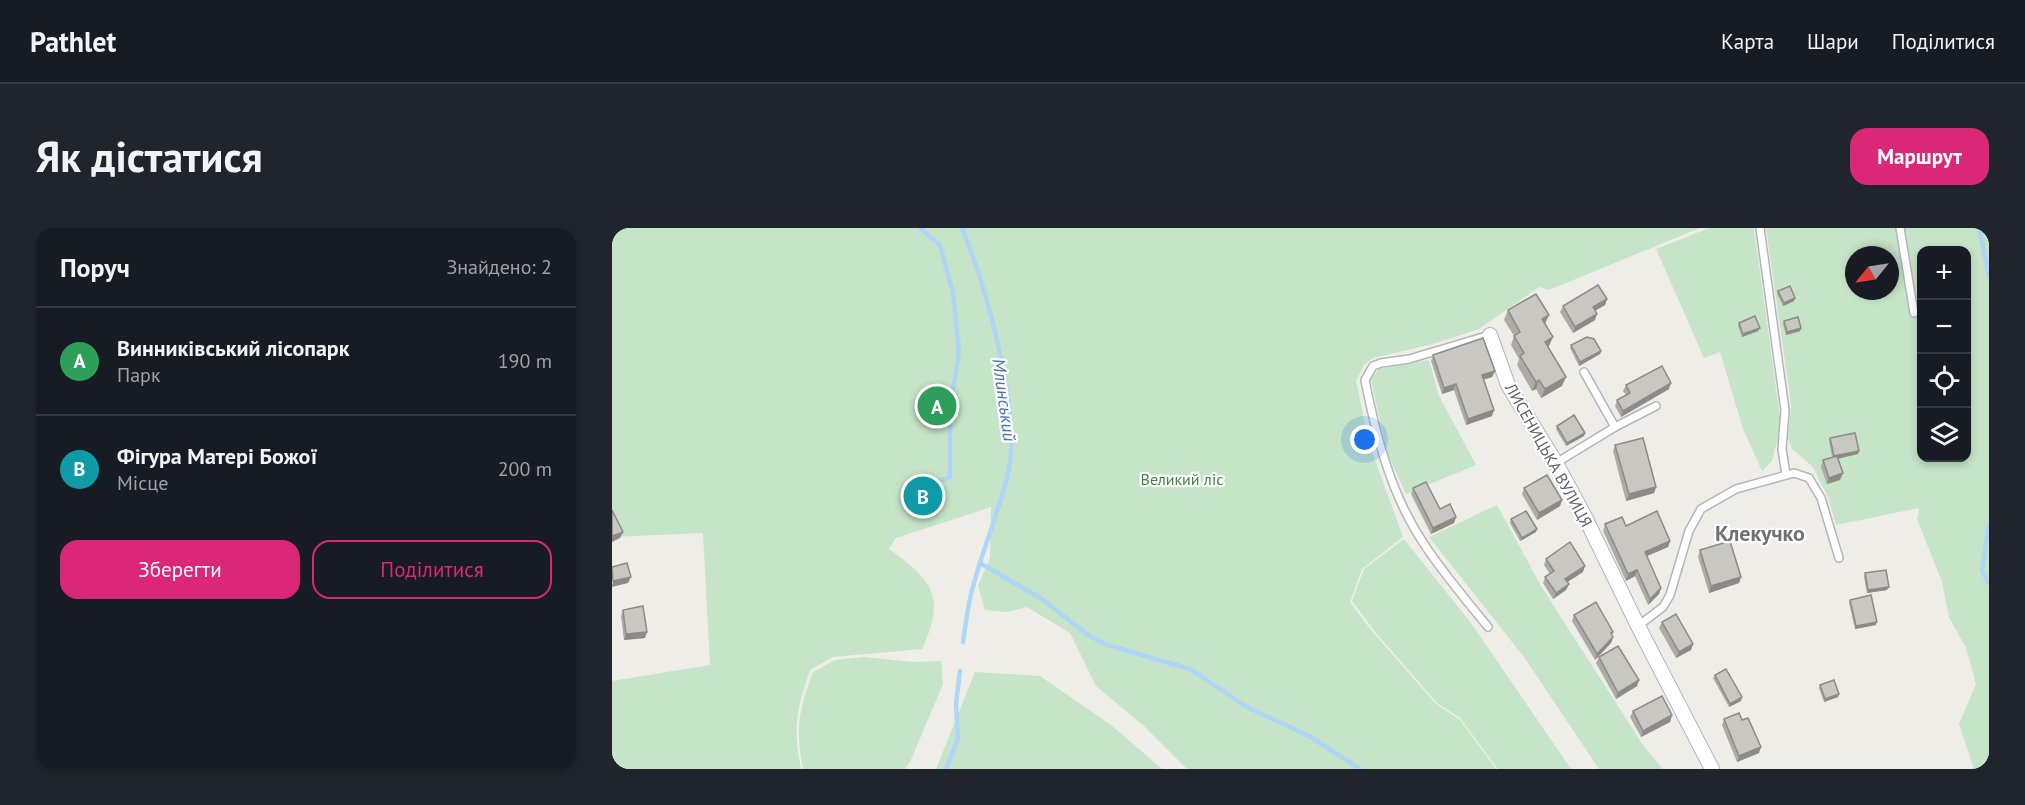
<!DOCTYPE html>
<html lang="uk">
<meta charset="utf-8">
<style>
body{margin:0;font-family:"PT Sans",sans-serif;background:#20242c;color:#f1f3f6}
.controls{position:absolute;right:18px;top:18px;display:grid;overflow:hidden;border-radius:12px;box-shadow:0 3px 9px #0003}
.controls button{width:54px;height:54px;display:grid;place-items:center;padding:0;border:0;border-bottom:2px solid #363941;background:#171b24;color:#f1f3f6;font:30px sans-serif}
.compass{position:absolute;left:1233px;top:18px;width:54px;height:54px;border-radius:50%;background:#171b24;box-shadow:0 3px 9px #0003;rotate:240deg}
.you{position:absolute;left:753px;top:212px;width:21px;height:21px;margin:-15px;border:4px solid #fff;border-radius:50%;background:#1a73e8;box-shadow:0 0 0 9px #1a73e833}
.badge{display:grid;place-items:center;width:39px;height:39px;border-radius:50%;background:#db2777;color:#fff;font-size:20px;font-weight:700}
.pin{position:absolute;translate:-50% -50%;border:3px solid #fff;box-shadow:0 2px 6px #0006}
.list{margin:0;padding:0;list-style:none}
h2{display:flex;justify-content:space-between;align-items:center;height:78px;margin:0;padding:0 24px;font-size:26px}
h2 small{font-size:20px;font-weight:400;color:#9ea1a6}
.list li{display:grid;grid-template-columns:39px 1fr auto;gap:18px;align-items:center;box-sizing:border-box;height:108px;padding:0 24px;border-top:2px solid #363941}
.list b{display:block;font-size:22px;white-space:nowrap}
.list p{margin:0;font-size:20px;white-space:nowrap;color:#9ea1a6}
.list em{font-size:20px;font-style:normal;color:#9ea1a6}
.actions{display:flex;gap:12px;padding:18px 24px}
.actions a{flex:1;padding:14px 0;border:2px solid #db2777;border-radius:18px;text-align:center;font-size:21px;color:#db2777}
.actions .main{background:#db2777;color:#fff}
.icon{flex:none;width:33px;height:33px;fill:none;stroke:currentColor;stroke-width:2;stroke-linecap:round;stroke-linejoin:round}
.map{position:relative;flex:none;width:1377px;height:541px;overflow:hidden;border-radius:18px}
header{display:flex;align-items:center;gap:36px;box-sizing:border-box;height:84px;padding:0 30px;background:#171b24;border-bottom:2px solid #363941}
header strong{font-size:28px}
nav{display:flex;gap:33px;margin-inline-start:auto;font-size:21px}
.intro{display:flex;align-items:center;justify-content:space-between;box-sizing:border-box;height:144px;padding:0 36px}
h1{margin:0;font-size:42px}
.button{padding:15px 27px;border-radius:18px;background:#db2777;color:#fff;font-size:21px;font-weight:700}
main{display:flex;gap:36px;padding:0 36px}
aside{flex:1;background:#171b24;border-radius:18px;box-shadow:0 3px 9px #0003}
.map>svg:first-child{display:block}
.green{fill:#c6e4c7;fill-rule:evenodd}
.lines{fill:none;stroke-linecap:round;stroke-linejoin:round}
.stream{stroke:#afd5f7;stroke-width:4.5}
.service-casing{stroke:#b4b6ba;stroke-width:10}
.minor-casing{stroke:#b4b6ba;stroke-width:16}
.service{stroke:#fff;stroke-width:7}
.minor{stroke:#fff;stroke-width:14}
.wall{fill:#acaba6}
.shaded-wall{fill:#8c8b87}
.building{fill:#c8c7c1;stroke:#8c8b87;stroke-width:1.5}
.labels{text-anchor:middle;stroke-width:4.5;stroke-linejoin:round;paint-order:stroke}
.street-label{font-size:16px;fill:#5e6166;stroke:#fff}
.park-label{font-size:16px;fill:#3e8544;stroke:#fff}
.water-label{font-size:18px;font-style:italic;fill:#4c76a9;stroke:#fff}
.district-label{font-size:22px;font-weight:bold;fill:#6f7378;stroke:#fff}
</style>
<header>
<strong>Pathlet</strong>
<nav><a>Карта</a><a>Шари</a><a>Поділитися</a></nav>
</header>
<div class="intro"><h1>Як дістатися</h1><a class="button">Маршрут</a></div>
<main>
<aside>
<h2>Поруч<small>Знайдено: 2</small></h2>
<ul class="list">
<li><span class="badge" style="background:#2e9e5b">A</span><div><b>Винниківський лісопарк</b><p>Парк</p></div><em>190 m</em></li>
<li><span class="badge" style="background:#0f9aa8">B</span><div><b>Фігура Матері Божої</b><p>Місце</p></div><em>200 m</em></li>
</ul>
<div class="actions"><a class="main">Зберегти</a><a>Поділитися</a></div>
</aside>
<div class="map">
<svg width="1377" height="541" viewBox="0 0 1377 541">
<rect width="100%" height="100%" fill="#efede7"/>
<g class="green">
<path d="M0,0h1088l-151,62 -10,-3 -60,42 -46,15 -60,14 -9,7 -8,16 13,62 34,94 -41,32 -12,33 21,28 65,74 24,16 36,49h-309l-42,-42 -49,-41 -26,-53 -43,-26 -20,5 -22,-2 -7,-24 12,-28 1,-51 -95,31 -7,11c44,31 57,49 33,100l-89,8 -23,13c-14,40 -17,58 -9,99h-189v-88l98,-16 -7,-132 -91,4z"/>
<path d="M1097,0h45l27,197 -9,36 -10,10 -19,-42 -23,-77 -16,6 -48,-109z"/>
<path d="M1154,0h130l15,89 7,-4 -14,-85h85v541h-15l-15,-45 17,-40 -10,-36 -17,-31 -7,-35 -25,-63 2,-11 -83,17 -8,-28 -16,-31 -20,-17 -4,-10 3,-35zM1310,22h44v208h-44zM1242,27h36v36h-36z"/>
<path d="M817,132l10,36 37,69 -70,29 -19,-41 -16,-74 8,-10z"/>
<path d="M885,277l44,81 102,159 20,24h-64l-75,-112 -95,-120z"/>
<path d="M792,311l67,84 100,146h-73l-38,-51 -23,-15 -61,-70 -24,-32 12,-32z"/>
<path d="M252,429l49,5 28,-1 2,23 -33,78 -5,7h-102c-8,-41 -4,-59 10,-97l22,-12z"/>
<path d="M363,444l65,4 71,49 51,44h-226z"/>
</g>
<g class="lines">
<g class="stream">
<path d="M350,0c24,59 60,184 46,246 -9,37 -24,72 -34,109 -6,19 -8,40 -11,59"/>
<path d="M1367,0l10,49"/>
<path d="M313,260v4l11,7h-10"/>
<path d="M301,275l15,-17 22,-9v-68l9,-57 -6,-59 -13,-48 -20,-17"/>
<path d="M1377,296l-7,47 7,12"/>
<path d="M368,335l62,36 46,36 19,10 83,24 57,38 62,29 51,33"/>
<path d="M334,541l12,-30 -2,-36 4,-32"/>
</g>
<g class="service-casing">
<g id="service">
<path d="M1148,0l25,182 -3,39 4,26"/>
<path d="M1288,0l14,85"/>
<path d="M1003,199l41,-21"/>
<path d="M944,235l59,-36 -31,-55"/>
<path d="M1026,398l25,-19 7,-12 19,-64 12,-22 35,-20 58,-16 15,5 12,20 18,60"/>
<path d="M876,399c-22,-27 -45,-54 -64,-83 -33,-49 -48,-108 -59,-164l8,-14 8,-3 28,-4 81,-24"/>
</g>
</g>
<g class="minor-casing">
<path id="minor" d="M878,107l18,50 48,78 28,52 54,111 74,143"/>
</g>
<use href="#service" class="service"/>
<use href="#minor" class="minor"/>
</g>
<g class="wall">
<path d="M1166,63l16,10 -11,5 -6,-12z"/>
<path d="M995,71l-2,6 -10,6v9l-22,13 -13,-21 3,-6z"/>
<path d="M896,82l37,14 4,22 -1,1 14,39 -21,12 -5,-9 -4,2 -15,-26 2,-6 -8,-14 3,-9 -10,-16z"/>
<path d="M1172,93l17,7 -1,3 -14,4 -3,-11z"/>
<path d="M1127,95l19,8 -16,6 -4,-11z"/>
<path d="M959,117l30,6 -1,3 -21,12 -9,-18z"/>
<path d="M821,127l62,16 -3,6 -9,3 9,36 -26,9 -12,-35 -12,4 -11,-33z"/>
<path d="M1014,157l43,4 -48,28 -6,-11 2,-6 9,-5 -3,-4z"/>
<path d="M945,198l28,7 -1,3 -18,10 -10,-17z"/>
<path d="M1218,210l28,16 -20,4 2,22 -13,4 -6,-17 2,-7 9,-3 -3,-16z"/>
<path d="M1003,217l41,42 -2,6 -28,8 -13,-50z"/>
<path d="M801,260l27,21 16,8 -2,6 -23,11 -20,-40z"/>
<path d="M912,260l38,12 -2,6 -23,14 -15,-26z"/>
<path d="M899,291l25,13 -16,9 -10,-18z"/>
<path d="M993,296l21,2 44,15 -2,6 -21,9 14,32 -2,6 -11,11 -13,-29 -9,5 -23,-50z"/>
<path d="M1088,322l41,27 -2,6 -30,10 -11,-36z"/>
<path d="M934,331l37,13 -16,10 2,2 -3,6 -13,9 -10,-16 2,-6 5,-3 -6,-9z"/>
<path d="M1253,345l22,17 -20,3 -3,-16z"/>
<path d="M1238,372l26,25 -21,4 -6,-26z"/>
<path d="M11,382l22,28 -21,2 -3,-24z"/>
<path d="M962,387l39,17 -1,3 1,2 -2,6 -16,17 -23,-39z"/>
<path d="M1050,394l31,22 -2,6 -15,8 -17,-30z"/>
<path d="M987,429l40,23 -2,6 -21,13 -20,-36z"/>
<path d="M1103,447l26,26 -12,6 -16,-29z"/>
<path d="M1208,457l18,12 -14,5 -5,-14z"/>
<path d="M1021,483l39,4 -2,7 -29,15 -11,-20z"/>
<path d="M1112,491l35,34 -22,9 -15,-37z"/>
</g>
<g class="shaded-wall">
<path d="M1183,70l-1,3 -11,5 1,-3z"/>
<path d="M995,71l-2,6 -14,8 2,-6z"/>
<path d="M985,86l-2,6 -22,13 2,-6z"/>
<path d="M937,87l-4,9 -3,-5z"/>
<path d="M1148,100l-2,3 -16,6 1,-3z"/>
<path d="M1189,100l-1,3 -14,4 1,-3z"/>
<path d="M941,109l-4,9 -7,5 3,-9z"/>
<path d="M989,123l-1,3 -21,12 1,-4z"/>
<path d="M883,143l-3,6 -13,4 3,-6z"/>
<path d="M954,149l-4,9 -21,12 4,-9z"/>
<path d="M927,152l-3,9 -4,2 4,-9z"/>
<path d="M1059,155l-2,6 -48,28 2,-6z"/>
<path d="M844,156l-2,6 -12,4 2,-6z"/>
<path d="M882,182l-2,6 -26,9 2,-6z"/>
<path d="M973,205l-1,3 -18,10 1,-3z"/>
<path d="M1247,223l-1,3 -25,6 1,-4z"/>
<path d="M1231,245l-3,7 -13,4 2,-6z"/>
<path d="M1044,259l-2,6 -28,8 3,-7z"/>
<path d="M950,272l-2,6 -23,14 2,-7z"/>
<path d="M844,289l-2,6 -23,11 2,-6z"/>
<path d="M925,301l-1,3 -16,9 2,-3z"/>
<path d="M11,304l-3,6 -8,4v-6z"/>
<path d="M1058,313l-2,6 -26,11 3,-6z"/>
<path d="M973,338l-2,6 -20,13 2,-6z"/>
<path d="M1025,342l-2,6 -9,5 2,-7z"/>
<path d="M19,349l-3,6 -16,4 1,-6z"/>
<path d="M1129,349l-2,6 -30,10 2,-7z"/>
<path d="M957,356l-3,6 -13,9 3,-6z"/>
<path d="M1277,359l-2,3 -20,3 1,-3z"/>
<path d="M1049,360l-2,6 -11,11 2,-6z"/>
<path d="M1265,394l-1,3 -21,4 1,-3z"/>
<path d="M35,404l-2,6 -21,2 2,-6z"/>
<path d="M1001,409l-2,6 -16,17 2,-6z"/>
<path d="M1081,416l-2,6 -15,8 3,-6z"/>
<path d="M1027,452l-2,6 -21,13 2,-6z"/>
<path d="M1227,466l-1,3 -14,5 1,-3z"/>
<path d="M1130,469l-1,4 -12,6 1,-3z"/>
<path d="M1060,487l-2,7 -29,15 2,-6z"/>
<path d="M1149,519l-2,6 -22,9 2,-6z"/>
</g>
<g class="building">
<path d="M986,57l9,14 -14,8 4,7 -22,13 -12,-21z"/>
<path d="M1178,58l5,12 -11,5 -6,-12z"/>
<path d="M924,66l13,21 -7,4 11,18 -8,5 21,35 -21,12 -6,-9 -3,2 -16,-26 4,-3 -10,-17 6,-4 -12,-22z"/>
<path d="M1143,88l5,12 -17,6 -4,-11z"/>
<path d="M1186,89l3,11 -14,4 -3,-11z"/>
<path d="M975,109l7,2 7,12 -21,11 -9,-17z"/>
<path d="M871,110l12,33 -13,4 12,35 -26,9 -12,-35 -12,4 -11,-33z"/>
<path d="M1050,138l9,17 -48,28 -6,-11 13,-7 -4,-8z"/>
<path d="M962,187l11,18 -18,10 -10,-17z"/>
<path d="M1243,205l4,18 -25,5 -4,-18z"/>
<path d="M1031,210l13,49 -27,7 -14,-49z"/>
<path d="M1225,228l6,17 -14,5 -6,-18z"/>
<path d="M935,247l15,25 -23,13 -15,-25z"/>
<path d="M814,254l14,27 10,-5 6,13 -23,11 -20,-40z"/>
<path d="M0,282l11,22 -11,4z"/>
<path d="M914,283l11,18 -15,9 -11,-19z"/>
<path d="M1045,283l13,30 -25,11 16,36 -11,11 -13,-29 -9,4 -23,-50 17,-7 4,9z"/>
<path d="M1118,313l11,36 -30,9 -11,-36z"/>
<path d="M958,314l15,24 -20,13 4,5 -13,9 -11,-16 9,-6 -8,-12z"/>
<path d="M15,335l4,14 -18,4 -1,-14z"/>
<path d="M1274,342l3,17 -21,3 -3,-17z"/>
<path d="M1259,367l6,27 -21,4 -6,-26z"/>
<path d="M984,374l17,30 -2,1 2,4 -16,17 -23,-39z"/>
<path d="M31,378l4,26 -21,2 -3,-24z"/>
<path d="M1064,386l17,30 -14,8 -17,-30z"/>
<path d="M1006,418l21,34 -21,13 -19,-36z"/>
<path d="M1114,441l16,28 -12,7 -15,-29z"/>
<path d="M1222,452l5,14 -14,5 -5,-14z"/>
<path d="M1050,468l10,19 -29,16 -10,-20z"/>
<path d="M1127,485l3,7 6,-2 13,29 -22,9 -15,-37z"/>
</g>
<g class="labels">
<g class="street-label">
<text transform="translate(937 227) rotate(61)" y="6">ЛИСЕНИЦЬКА ВУЛИЦЯ</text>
</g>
<g class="park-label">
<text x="570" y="257">Великий ліс</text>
</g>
<g class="water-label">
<text transform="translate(392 172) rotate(82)" y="6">Млинський</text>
</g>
<g class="district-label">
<text x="1148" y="313">Клекучко</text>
</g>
</g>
</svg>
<div class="controls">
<button>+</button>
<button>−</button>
<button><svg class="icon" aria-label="locate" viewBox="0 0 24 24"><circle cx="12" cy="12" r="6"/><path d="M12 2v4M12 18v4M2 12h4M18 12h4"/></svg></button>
<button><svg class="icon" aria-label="layers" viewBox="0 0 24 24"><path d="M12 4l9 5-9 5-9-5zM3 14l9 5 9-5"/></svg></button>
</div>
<svg class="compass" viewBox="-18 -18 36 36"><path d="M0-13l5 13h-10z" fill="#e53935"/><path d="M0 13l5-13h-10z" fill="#9ea1a6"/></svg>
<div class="you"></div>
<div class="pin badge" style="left:325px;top:178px;background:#2e9e5b">A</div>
<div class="pin badge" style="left:311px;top:268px;background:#0f9aa8">B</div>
</div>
</main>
